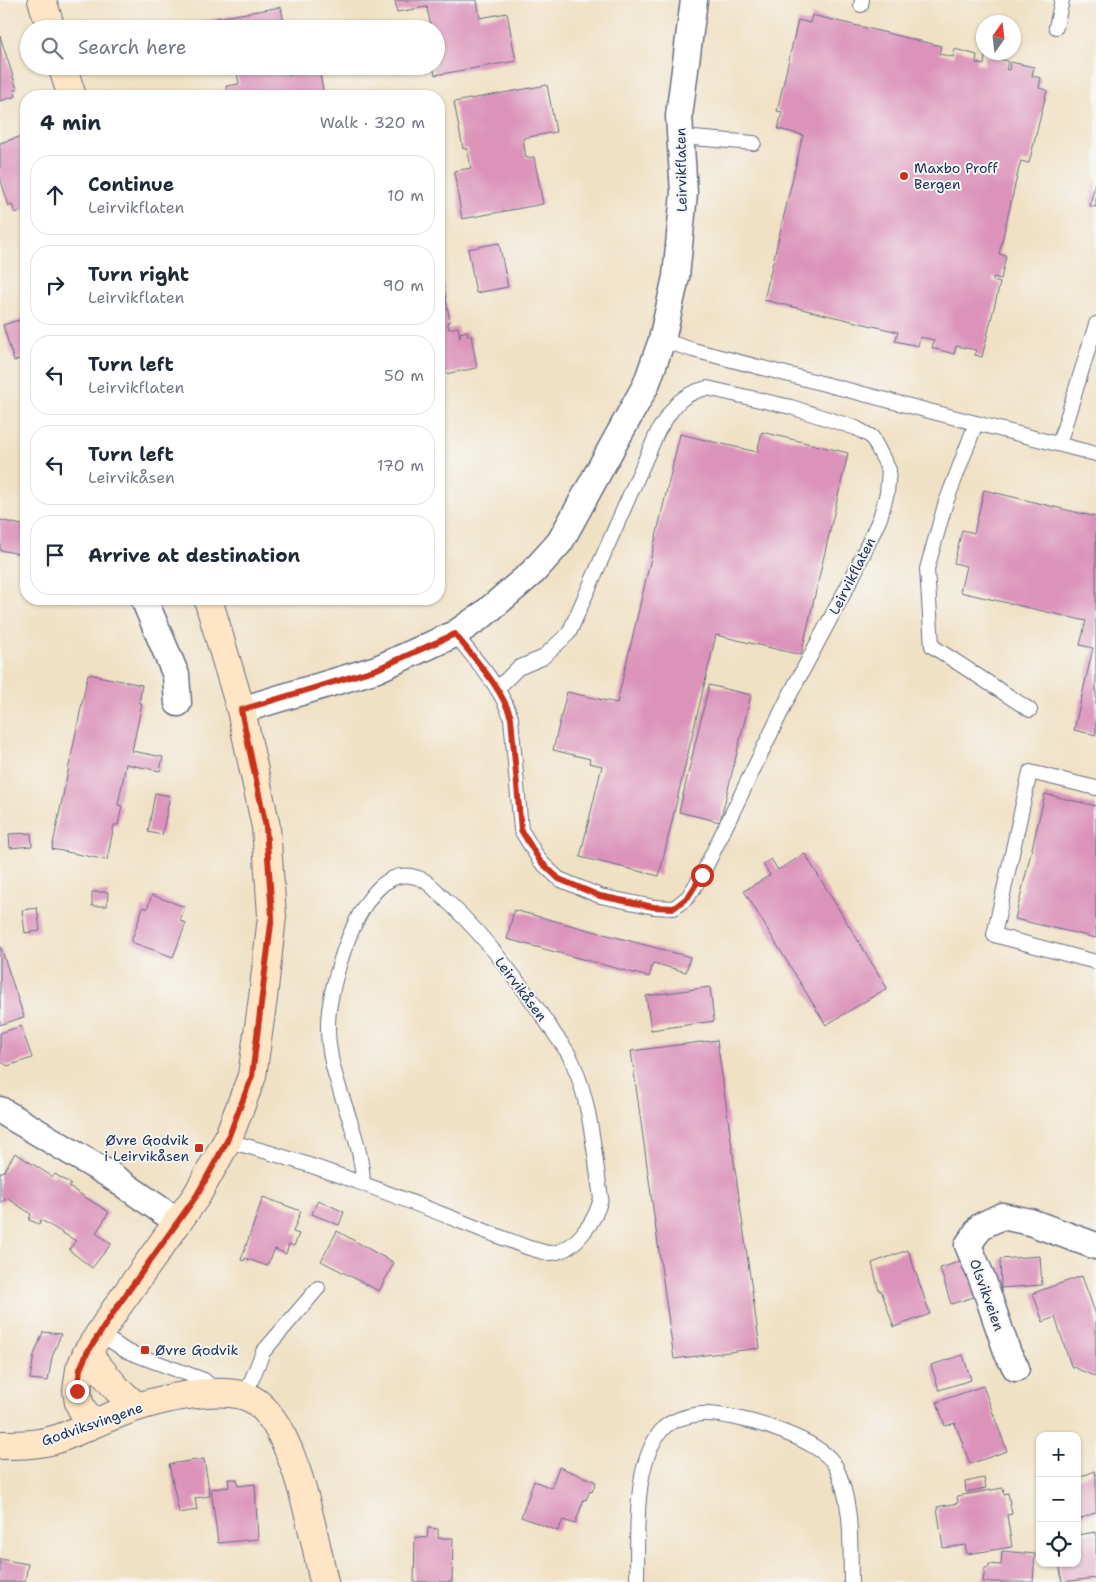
<!DOCTYPE html>
<meta charset="utf-8">
<style>
body{margin:0;font-family:"Shantell Sans",sans-serif;background:#f6f6f7;color:#1f2937}
.controls{position:absolute;right:15px;bottom:15px;display:grid;overflow:hidden;border-radius:10px;box-shadow:0 1px 4px #0004}
.controls button{width:45px;height:45px;display:grid;place-items:center;padding:0;border:0;border-bottom:1px solid #e0e1e3;background:#fff;color:#1f2937;font:25px sans-serif}
.compass{position:absolute;left:976px;top:15px;width:45px;height:45px;border-radius:50%;background:#fff;box-shadow:0 1px 4px #0004;rotate:14deg}
.stop{position:absolute;width:15px;height:15px;margin:-11px;border:4px solid #c8321e;border-radius:50%;background:#fff}
.stop.end{background:#c8321e;border-color:#fff;box-shadow:0 1px 5px #0008}
.list{margin:0;padding:0;list-style:none}
h2{display:flex;justify-content:space-between;align-items:center;height:65px;margin:0;padding:0 20px;font-size:21px}
h2 small{font-size:16px;font-weight:400;color:#747a83}
.list li{display:grid;grid-template-columns:32px 1fr auto;gap:15px;align-items:center;box-sizing:border-box;height:80px;margin:0 10px 10px;padding:0 10px;border:1px solid #e0e1e3;border-radius:20px}
.list b{display:block;font-size:19px;white-space:nowrap}
.list p{margin:0;font-size:16px;white-space:nowrap;color:#747a83}
.list em{font-size:16px;font-style:normal;color:#747a83}
.icon{flex:none;width:28px;height:28px;fill:none;stroke:currentColor;stroke-width:2;stroke-linecap:round;stroke-linejoin:round}
.map{position:relative;flex:none;width:1096px;height:1582px;overflow:hidden}
.search{position:absolute;background:#fff;box-shadow:0 1px 4px #0004;left:20px;top:20px;width:425px;height:55px;display:flex;align-items:center;gap:12px;box-sizing:border-box;padding:0 18px;border-radius:28px;color:#747a83;font-size:19px}
.panel{position:absolute;background:#fff;box-shadow:0 1px 4px #0004;left:20px;top:90px;width:425px;height:515px;border-radius:20px}
.map>svg:first-child{display:block}
.building{fill:#db93ba}
.lines{fill:none;stroke-linecap:round;stroke-linejoin:round}
.service-casing{stroke:#666d82;stroke-width:16}
.minor-casing{stroke:#666d82;stroke-width:29}
.secondary-casing{stroke:#666d82;stroke-width:30}
.service{stroke:#fff;stroke-width:14}
.minor{stroke:#fff;stroke-width:26}
.secondary{stroke:#fde5c5;stroke-width:28}
.route{stroke:#c8321e;stroke-width:6}
.poi-dot{fill:#c8321e;stroke:#f6f6f2;stroke-width:2}
.labels{text-anchor:middle;stroke-width:4;stroke-linejoin:round;paint-order:stroke}
.poi-label{font-size:14px;fill:#1b2f5e;stroke:#f6f6f2;text-anchor:start}
.street-label{font-size:14px;fill:#1b2f5e;stroke:#f6f6f2}
</style>
<div class="map">
<svg width="1096" height="1582" viewBox="0 0 1096 1582">
<rect width="100%" height="100%" fill="#f6f6f2"/>
<filter id="ink" filterUnits="userSpaceOnUse"><feTurbulence type="fractalNoise" baseFrequency=".02" numOctaves="2"/><feDisplacementMap in="SourceGraphic" scale="10" xChannelSelector="R" yChannelSelector="G"/><feConvolveMatrix kernelMatrix="1 2 1 2 8 2 1 2 1" color-interpolation-filters="sRGB"/></filter>
<filter id="wash" filterUnits="userSpaceOnUse"><feTurbulence type="fractalNoise" baseFrequency=".0096" numOctaves="4" result="noise"/><feDisplacementMap in="SourceGraphic" scale="20" xChannelSelector="R" yChannelSelector="G"/><feGaussianBlur stdDeviation="1.12" result="paint"/><feColorMatrix in="noise" values="0 0 0 0 0 0 0 0 0 0 0 0 0 0 0 0 0 1.4 0 .05"/><feComposite in="paint" operator="in"/></filter>
<g filter="url(#wash)">
<rect width="100%" height="100%" fill="#f0e1c4"/>
<g id="blocks">
<g class="building">
<path d="M395,0h82l3,18 27,-5 9,48 -81,14 -2,-9h3v-37h-11l6,-2 -4,-20 -30,5z"/>
<path d="M281,7l4,22h-83l-2,-8z"/>
<path d="M812,15l129,31 -2,8 14,3 2,-8 22,6 -1,8 8,2 1,-9 23,5 -2,9h3l1,-8 24,5 -2,9 9,2 -2,10 8,2 -18,73 -8,-2 -2,7 -20,86 7,2 -5,23 -8,-2v4l7,2 -18,74 -7,-2 1,-5 -20,-4 -2,8 -22,-6 2,-8 -14,-3 -2,9 -23,-5 3,-9 -134,-32 39,-165 -25,-6 4,-17 -5,-1 21,-91 12,3z"/>
<path d="M0,36l17,53 -3,1 2,6 -16,5z"/>
<path d="M236,66h51l2,9 30,-6 5,27h-96l-2,-10 13,-2z"/>
<path d="M547,85l9,47 -33,6 3,20 8,-1 9,47 -81,15 -8,-48 17,-3 -4,-20 -4,1 -9,-47z"/>
<path d="M26,135v74l-11,4 -3,-8 -3,1 -9,-28v-35z"/>
<path d="M1095,182h1v25l-6,-1z"/>
<path d="M499,243l9,44 -32,6 -8,-44z"/>
<path d="M439,279h3l8,42 -3,1 2,7 9,-2 2,11v-5l7,-2 1,5 3,-1 6,33 -38,7z"/>
<path d="M26,318v39l-12,4 -11,-36z"/>
<path d="M762,432l86,21 -47,202 -85,-20 -57,241 -79,-19 22,-91 -13,-3 1,-4 -37,-9 14,-58 50,11 63,-269 77,18z"/>
<path d="M984,490l112,27v218l-22,-5 19,-82 -13,-3 6,-24 -126,-29 6,-26 -12,-3 8,-33 12,3z"/>
<path d="M0,520l26,6 -6,28 -20,-4z"/>
<path d="M88,674l54,11 -3,18h3l-10,48 31,6 -3,14 -34,-7 -8,41 4,1 -4,19h-4l-7,35 -55,-11z"/>
<path d="M709,685l42,10 -31,127 -41,-10z"/>
<path d="M155,793l15,3 -8,39 -14,-3z"/>
<path d="M1045,794l51,12v132l-81,-19z"/>
<path d="M31,833l1,13 -22,2 -1,-14z"/>
<path d="M805,854l82,134 -61,37 -82,-134 26,-16 -7,-11 8,-5 7,11z"/>
<path d="M92,892h16l-1,14h-15z"/>
<path d="M152,895l33,12 -5,14 6,2 -13,34 -42,-15 12,-35 4,2z"/>
<path d="M37,908l3,23 -15,2 -3,-23z"/>
<path d="M514,910l176,47 -4,15 -33,-9 -4,14 -142,-38z"/>
<path d="M0,945l24,72 -24,8z"/>
<path d="M710,987l4,34 -63,9 -5,-34z"/>
<path d="M21,1026l11,32 -24,8 -8,-5v-28z"/>
<path d="M717,1040l43,308 -86,11 -43,-308z"/>
<path d="M15,1153l38,24 2,-3 16,10 -2,3 40,25 -13,21 15,11 -19,24 -23,-18 7,-9 -35,-21 -2,4 -10,-4 2,-6 -24,-16 -7,5v-30l4,-2z"/>
<path d="M263,1197l38,14 -8,21 6,2 -5,12 -5,-2 -3,10 -11,-5 -8,17 -22,-8 -1,3 -3,-1z"/>
<path d="M318,1200l26,12 -5,13 -27,-11z"/>
<path d="M337,1231l57,32 -15,28 -58,-30z"/>
<path d="M908,1250l22,64 -36,13 -13,-37 -2,1 -7,-28z"/>
<path d="M1040,1256l2,29 -41,3 -1,-29z"/>
<path d="M965,1260l12,36 -26,8 -11,-36z"/>
<path d="M1082,1276l14,39v62l-25,-11 -16,-49 -12,5 -10,-29z"/>
<path d="M43,1332l18,2 -9,23 -4,24 -18,-2 4,-24z"/>
<path d="M963,1355l8,25 -32,10 -8,-25z"/>
<path d="M983,1386l24,65 -37,13 -15,-41 -10,3 -8,-24z"/>
<path d="M204,1459l6,37 -15,2 2,12 -18,3 -10,-49z"/>
<path d="M559,1467l37,15 -4,10 -2,-1 -4,9 -2,-1 -9,25 -12,-4 -5,11 -37,-14 13,-36 17,7z"/>
<path d="M1094,1471l2,5v36l-18,8 -1,-41z"/>
<path d="M984,1478l2,10 -20,4 -1,-10z"/>
<path d="M228,1479h9l1,7 17,-2 3,55 -40,4 -7,-54 18,-2z"/>
<path d="M1003,1488l1,6 4,-1 4,21 -5,1 5,32 -45,7 -2,-9 -22,3 -6,-41 21,-4 -1,-7z"/>
<path d="M428,1528l10,1v9h15l-1,44h-38l1,-45 12,1z"/>
<path d="M1096,1532v46l-34,4 -3,-19h18v-28z"/>
<path d="M1002,1551l33,3 -2,28h-50l2,-14 4,-1v-3l12,1z"/>
<path d="M0,1559l28,5 -3,18h-25z"/>
</g>
</g>
</g>
<g filter="url(#ink)">
<use href="#blocks" fill-opacity="0" stroke="#666d82" stroke-width="1"/>
<g class="lines">
<g class="service-casing">
<g id="service">
<path d="M861,5l1,-5"/>
<path d="M1056,27l6,-27"/>
<path d="M681,137l73,6"/>
<path d="M662,340l31,10 403,104"/>
<path d="M976,423l-31,82 -18,64 5,77 98,64"/>
<path d="M1059,444l37,-120"/>
<path d="M455,634c20,26 46,52 56,84l10,112 19,31 19,18 41,17 54,11 20,1 14,-11 14,-22 85,-175 66,-124 27,-58 7,-25 2,-23 -17,-33 -16,-9 -65,-21 -84,-19c-29,7 -34,20 -49,43l-89,202 -27,25 -24,10 -21,21"/>
<path d="M1096,788l-66,-16 -36,163 102,27"/>
<path d="M227,1141c104,26 202,69 302,107 6,1 13,4 19,5 26,1 48,-33 53,-55 -7,-45 -10,-95 -29,-137 -4,-11 -14,-21 -20,-31 -30,-45 -65,-92 -105,-129 -7,-6 -14,-15 -22,-20 -4,-3 -10,-4 -14,-5 -49,-8 -78,100 -82,135 -8,62 32,111 34,172"/>
<path d="M99,1333l27,18 78,29 13,11"/>
<path d="M245,1396l18,-44 55,-64"/>
<path d="M637,1582c1,-44 -5,-116 24,-151 8,-11 28,-16 41,-17 30,-2 120,24 134,53 17,37 14,75 15,115"/>
</g>
</g>
<g class="minor-casing">
<g id="minor">
<path d="M144,599l32,76 2,28"/>
<path d="M241,710l136,-41 78,-35 29,-20 49,-42 27,-30 86,-157 16,-45 14,-63 8,-84 -5,-77 15,-116"/>
<path d="M0,1110l110,65 68,47"/>
<path d="M1016,1368l-8,-14 -25,-73 -15,-36 13,-19 21,-10 28,6 66,24"/>
</g>
</g>
<g class="secondary-casing">
<g id="secondary">
<path d="M42,0l9,29"/>
<path d="M62,66l10,30"/>
<path d="M87,1353l30,36 20,18"/>
<path d="M90,1425l-11,-22 -2,-12 3,-22 7,-16 30,-46 80,-112 30,-54 25,-65 11,-78 9,-82 -6,-89 -25,-117 -33,-111"/>
<path d="M0,1445c20,0 40,0 60,-7 26,-10 50,-23 77,-31 28,-9 79,-20 108,-11 48,15 69,142 79,186"/>
</g>
</g>
<use href="#service" class="service"/>
<use href="#minor" class="minor"/>
<use href="#secondary" class="secondary"/>
</g>
</g>
<g class="lines" filter="url(#ink)">
<path class="route" d="M77,1391l3,-22 7,-16 30,-46 80,-112 30,-54 25,-65 20,-160 -6,-89 -25,-117 136,-41 78,-35c20,26 46,52 56,84l10,112 19,31 19,18 41,17 54,11 20,1 14,-11 14,-22"/>
</g>
<g class="poi-dot">
<circle cx="904" cy="176" r="5"/>
<rect x="194" y="1143" width="10" height="10" rx="2.5"/>
<rect x="140" y="1345" width="10" height="10" rx="2.5"/>
</g>
<g class="labels">
<g class="poi-label">
<text x="914" y="173">Maxbo Proff<tspan x="914" dy="16">Bergen</tspan></text>
<text x="189" y="1145" text-anchor="end">Øvre Godvik<tspan x="189" dy="16">i Leirvikåsen</tspan></text>
<text x="155" y="1355">Øvre Godvik</text>
</g>
<g class="street-label">
<text transform="translate(681 170) rotate(-91)" y="5">Leirvikflaten</text>
<text transform="translate(852 576) rotate(-63)" y="5">Leirvikflaten</text>
<text transform="translate(521 989) rotate(53)" y="5">Leirvikåsen</text>
<text transform="translate(987 1295) rotate(70)" y="5">Olsvikveien</text>
<text transform="translate(92 1424) rotate(-19)" y="5">Godviksvingene</text>
</g>
</g>
</svg>
<div class="controls">
<button>+</button>
<button>−</button>
<button><svg class="icon" aria-label="locate" viewBox="0 0 24 24"><circle cx="12" cy="12" r="6"/><path d="M12 2v4M12 18v4M2 12h4M18 12h4"/></svg></button>
</div>
<svg class="compass" viewBox="-18 -18 36 36"><path d="M0-13l5 13h-10z" fill="#e53935"/><path d="M0 13l5-13h-10z" fill="#747a83"/></svg>
<div class="stop" style="left:702px;top:875px"></div>
<div class="stop end" style="left:77px;top:1391px"></div>
<div class="search"><svg class="icon" aria-label="search" viewBox="0 0 24 24"><circle cx="10" cy="10" r="6"/><path d="M15 15l6 6"/></svg>Search here</div>
<section class="panel">
<h2>4 min<small>Walk · 320 m</small></h2>
<ul class="list">
<li><svg class="icon" aria-label="ahead" viewBox="0 0 24 24"><path d="M12 20V5M6 11l6-6 6 6"/></svg><div><b>Continue</b><p>Leirvikflaten</p></div><em>10 m</em></li>
<li><svg class="icon" aria-label="right" viewBox="0 0 24 24"><path d="M7 20v-9h11M14 6l5 5-5 5"/></svg><div><b>Turn right</b><p>Leirvikflaten</p></div><em>90 m</em></li>
<li><svg class="icon" aria-label="left" viewBox="0 0 24 24"><path d="M17 20v-9H6M10 6l-5 5 5 5"/></svg><div><b>Turn left</b><p>Leirvikflaten</p></div><em>50 m</em></li>
<li><svg class="icon" aria-label="left" viewBox="0 0 24 24"><path d="M17 20v-9H6M10 6l-5 5 5 5"/></svg><div><b>Turn left</b><p>Leirvikåsen</p></div><em>170 m</em></li>
<li><svg class="icon" aria-label="arrive" viewBox="0 0 24 24"><path d="M6 21V4h12l-3 4 3 4H6"/></svg><div><b>Arrive at destination</b></div></li>
</ul>
</section>
</div>
